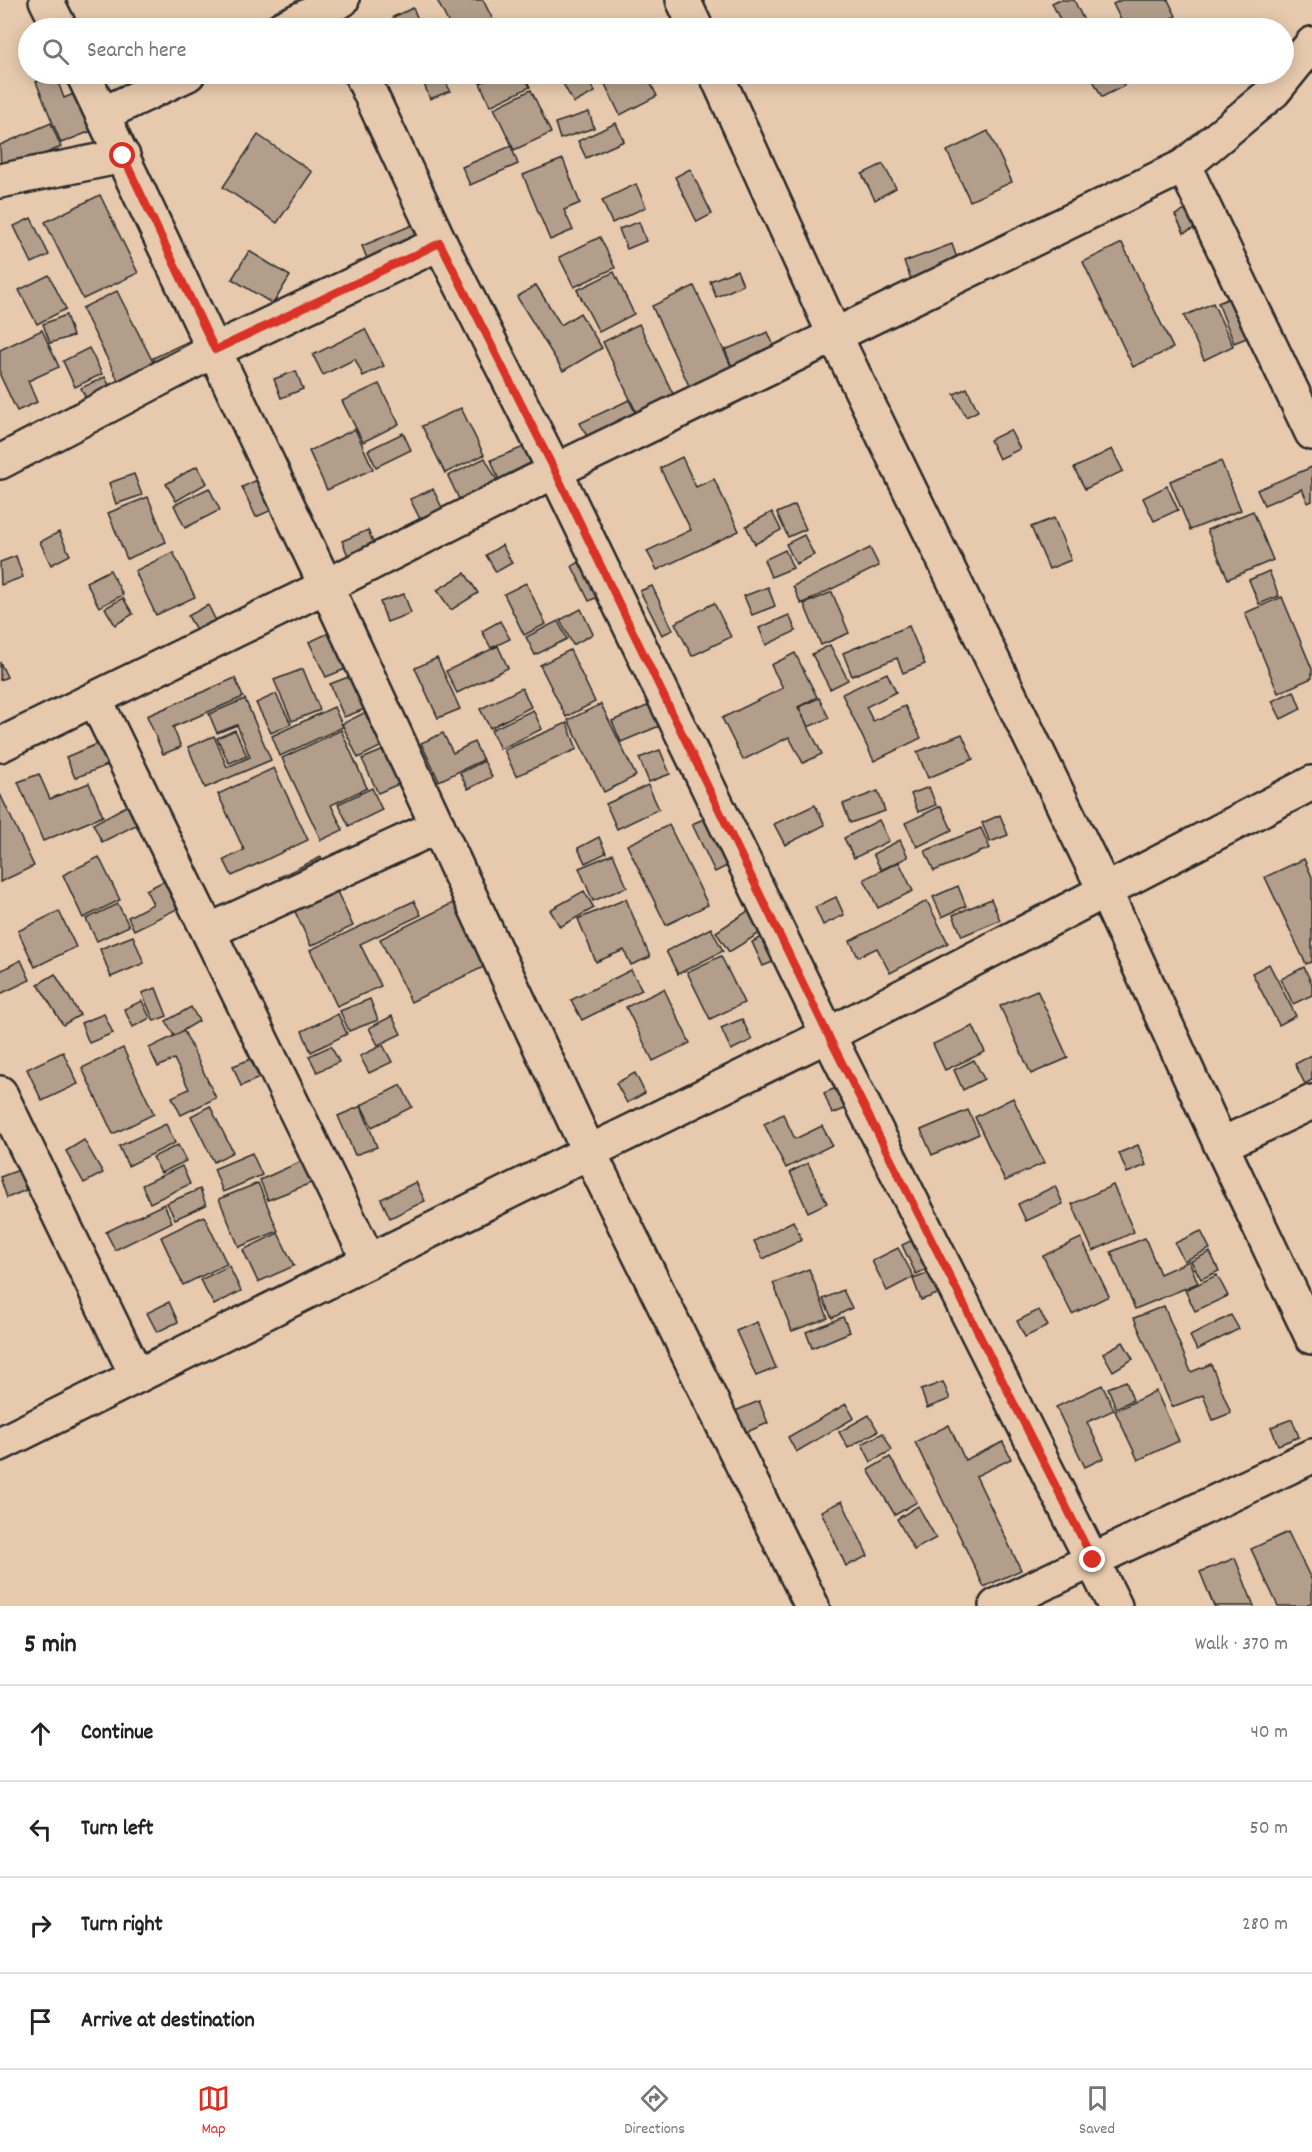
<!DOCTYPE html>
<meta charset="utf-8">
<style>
body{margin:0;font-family:Dekko,sans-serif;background:#f6f6f6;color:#222}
.stop{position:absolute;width:18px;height:18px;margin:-14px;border:4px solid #d93025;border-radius:50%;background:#fff}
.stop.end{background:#d93025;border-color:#fff;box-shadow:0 2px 6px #0008}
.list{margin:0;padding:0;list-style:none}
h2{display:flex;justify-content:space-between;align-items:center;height:78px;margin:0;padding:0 24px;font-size:26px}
h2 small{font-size:20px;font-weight:400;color:#767676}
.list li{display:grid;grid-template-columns:39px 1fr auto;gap:18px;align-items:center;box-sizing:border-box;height:96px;padding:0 24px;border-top:2px solid #e0e0e0}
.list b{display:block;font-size:22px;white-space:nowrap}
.list em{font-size:20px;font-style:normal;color:#767676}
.icon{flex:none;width:33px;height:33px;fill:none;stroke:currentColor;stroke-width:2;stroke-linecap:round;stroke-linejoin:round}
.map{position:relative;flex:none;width:1312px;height:1606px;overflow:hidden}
.search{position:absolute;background:#fff;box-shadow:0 3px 15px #0003;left:18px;right:18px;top:18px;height:66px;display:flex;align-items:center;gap:15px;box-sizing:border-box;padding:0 21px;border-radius:33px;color:#767676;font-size:22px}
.sheet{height:462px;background:#fff}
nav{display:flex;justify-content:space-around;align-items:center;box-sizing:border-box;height:84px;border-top:2px solid #e0e0e0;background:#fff;font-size:16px;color:#767676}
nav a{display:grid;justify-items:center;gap:3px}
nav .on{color:#d93025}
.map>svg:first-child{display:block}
.building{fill:#b29e8a;stroke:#2b2b2b;stroke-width:1.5}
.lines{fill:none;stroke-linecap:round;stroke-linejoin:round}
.minor-casing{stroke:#2b2b2b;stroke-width:38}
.minor{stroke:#e7caae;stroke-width:33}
.route{stroke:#d93025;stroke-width:8}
</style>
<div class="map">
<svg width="1312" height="1606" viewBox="0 0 1312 1606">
<rect width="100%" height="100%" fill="#e7caae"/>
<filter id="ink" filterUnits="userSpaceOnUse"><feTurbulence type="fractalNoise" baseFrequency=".0167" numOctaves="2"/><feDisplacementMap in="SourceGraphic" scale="12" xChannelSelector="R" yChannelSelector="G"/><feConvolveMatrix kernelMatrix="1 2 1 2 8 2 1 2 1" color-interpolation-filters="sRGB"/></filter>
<g filter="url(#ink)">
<g class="building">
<path d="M437,0h46l14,28h-46z"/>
<path d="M1058,0h16l12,25 -8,3h-14l-12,-25z"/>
<path d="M1121,0h47l8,16 -27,12h-24l-12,-24z"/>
<path d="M413,8l8,18 -6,2h-18l-4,-11z"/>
<path d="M55,74l9,24 19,-8 16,38 -38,15 -25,-61z"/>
<path d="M420,74h23l7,17 -20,8z"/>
<path d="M500,74h23l7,13 -40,19 -10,-23z"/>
<path d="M534,74h21l-17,7z"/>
<path d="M577,74h7l11,18 -21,11 -12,-21z"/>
<path d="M615,74h31l11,22 -37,19 -17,-35z"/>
<path d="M1106,74h12l6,12 -22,11 -9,-17z"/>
<path d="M531,90l20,43 -37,17 -20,-42z"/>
<path d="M589,112l5,16 -34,11 -5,-16z"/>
<path d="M51,123l10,24 -60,25 -1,-27z"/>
<path d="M616,123l8,18 -38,17 -8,-17z"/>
<path d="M988,131l24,51 -42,19 -23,-50z"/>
<path d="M258,135l54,37 -35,51 -54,-36z"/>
<path d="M511,146l7,18 -48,21 -8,-18z"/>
<path d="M563,159l17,44 -16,7 9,20 -23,10 -27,-65z"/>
<path d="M883,164l13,24 -21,12 -13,-26z"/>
<path d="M690,169l22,45 -15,8 -22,-45z"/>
<path d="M636,184l10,23 -34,16 -10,-23z"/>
<path d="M100,195l38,78 -55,26 -38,-77z"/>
<path d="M1196,205l9,19 -21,9 -9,-18z"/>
<path d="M31,218l18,37 -17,8 -18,-37z"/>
<path d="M427,219l9,25 -64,27 -10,-25z"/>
<path d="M639,222l7,19 -19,8 -8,-20z"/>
<path d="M600,237l15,31 -41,19 -15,-30z"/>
<path d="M1122,243l51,105 -40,19 -50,-105z"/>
<path d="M952,244l7,20 -47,17 -8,-19z"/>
<path d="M249,251l41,25 -17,28 -41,-25z"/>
<path d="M737,270l6,15 -27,12 -6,-16z"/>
<path d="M614,272l20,42 -35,18 -22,-42z"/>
<path d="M49,275l17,34 -29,15 -18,-34z"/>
<path d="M536,285l25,40 19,-12 22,35 -39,23 -46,-74z"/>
<path d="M694,286l39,84 -42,20 -39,-84z"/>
<path d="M117,291l42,83 -35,18 -42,-84z"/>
<path d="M1237,295l17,40 -20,8 -16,-40z"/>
<path d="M1213,303l20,43 -29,14 -20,-44z"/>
<path d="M66,315l7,21 -23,7 -7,-19z"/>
<path d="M639,324l36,74 -37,18 -35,-74z"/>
<path d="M365,329l19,37 -21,10 -8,-17 -32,16 -10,-20z"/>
<path d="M42,330l17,37 -31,14 9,21 -20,9 -17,-36v-25z"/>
<path d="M768,332l8,19 -43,18 -8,-19z"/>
<path d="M193,339l8,18 -39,19 -9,-18z"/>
<path d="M89,348l13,26 -27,13 -12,-26z"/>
<path d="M296,371l7,18 -22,9 -7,-19z"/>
<path d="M105,377l9,18 -24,12 -9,-19z"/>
<path d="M379,384l20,40 -36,18 -21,-41z"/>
<path d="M967,388l11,23 -12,6 -12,-23z"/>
<path d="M629,400l9,18 -48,24 -10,-19z"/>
<path d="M461,408l23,47 -39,18 -23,-47z"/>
<path d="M355,429l18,40 -46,21 -18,-39z"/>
<path d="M1010,430l10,19 -21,10 -9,-19z"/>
<path d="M403,433l8,17 -35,17 -8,-17z"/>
<path d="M534,443l9,23 -43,17 -9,-23z"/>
<path d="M1112,449l11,22 -38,18 -11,-21z"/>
<path d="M682,457l14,30 18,-8 25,52 -82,39 -10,-19 44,-21 -31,-62z"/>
<path d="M485,458l14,26 -38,19 -13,-27z"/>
<path d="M1221,461l20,49 -51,20 -20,-49z"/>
<path d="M197,466l10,17 -31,18 -10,-17z"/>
<path d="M1312,467v34l-4,2 -6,-14 -38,16 -7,-15z"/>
<path d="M134,474l8,21 -26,9 -7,-21z"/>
<path d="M259,479l15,30 -18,8 -14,-30z"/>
<path d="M1167,486l11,24 -24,11 -11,-23z"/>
<path d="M209,488l11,22 -35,18 -11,-23z"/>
<path d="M433,489l11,23 -22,11 -12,-24z"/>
<path d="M148,497l18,45 -39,17 -19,-46z"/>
<path d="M795,505l11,24 -18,8 -11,-24z"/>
<path d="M1253,511l20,49 -45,19 -21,-49z"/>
<path d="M772,512l9,18 -26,14 -9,-18z"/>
<path d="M1054,518l17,42 -22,9 -18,-42z"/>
<path d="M368,530l7,17 -26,11 -7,-17z"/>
<path d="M59,532l11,23 -19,10 -11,-23z"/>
<path d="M804,535l10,20 -18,9 -10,-20z"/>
<path d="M502,545l10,18 -16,9 -10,-17z"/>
<path d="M870,548l9,18 -78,38 -8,-18z"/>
<path d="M785,550l8,18 -22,9 -7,-17z"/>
<path d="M173,552l22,45 -39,18 -21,-44z"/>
<path d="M16,556l7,21 -22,8 -1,-23z"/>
<path d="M589,557l17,36 -17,8 -17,-35z"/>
<path d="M110,570l13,25 -24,12 -13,-25z"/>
<path d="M1269,571l10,25 -20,8 -10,-24z"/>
<path d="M465,573l13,20 -27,17 -14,-20z"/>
<path d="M526,583l20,41 -22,11 -20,-41z"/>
<path d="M652,586l21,44 -11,5 -22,-44z"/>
<path d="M768,587l7,19 -23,9 -8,-19z"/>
<path d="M832,592l17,41 -28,12 -17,-41z"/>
<path d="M404,594l7,19 -24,9 -7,-20z"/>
<path d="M1282,597l30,72v9l-34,15 -33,-80z"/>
<path d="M123,598l10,16 -18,11 -10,-17z"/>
<path d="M714,603l17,34 -39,19 -17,-33z"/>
<path d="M208,605l9,18 -19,10 -10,-17z"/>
<path d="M581,609l12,25 -20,11 -13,-25z"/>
<path d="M789,615l7,16 -30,14 -7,-17z"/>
<path d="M500,621l10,18 -19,9 -9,-17z"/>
<path d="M558,621l9,18 -32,16 -9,-18z"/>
<path d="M909,626l16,38 -22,9 -6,-15 -45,18 -9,-23z"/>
<path d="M331,632l17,36 -22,9 -17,-35z"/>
<path d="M830,645l18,35 -18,9 -18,-35z"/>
<path d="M498,646l10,22 -51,25 -11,-22z"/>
<path d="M570,650l25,52 -29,15 -26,-52z"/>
<path d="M795,653l22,44 -19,10 24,47 -19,9 -14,-26 -46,23 -21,-42 61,-30 -12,-23z"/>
<path d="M437,658l23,51 -22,9 -23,-50z"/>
<path d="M0,662l7,15 -7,3z"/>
<path d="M303,669l17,41 -28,11 -18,-41z"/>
<path d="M887,673l9,19 -30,15 7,14 32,-15 16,32 -47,23 -32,-67z"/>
<path d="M351,676l14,33 -21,8 -14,-33z"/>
<path d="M235,678l8,19 -70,30 8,20 -18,7 -16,-38z"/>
<path d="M522,688l9,19 -41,21 -10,-19z"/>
<path d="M1294,691l7,18 -20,10 -9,-18z"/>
<path d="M276,694l15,30 -20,9 -15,-30z"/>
<path d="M819,698l10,20 -21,9 -9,-20z"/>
<path d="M245,699l26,61 -66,28 -17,-41 26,-11 13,31 23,-10 -13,-32 -20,8 -8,-19z"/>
<path d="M654,703l10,21 -43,18 -9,-21z"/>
<path d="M601,704l35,72 -32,16 -36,-72z"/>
<path d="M334,707l9,20 -63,29 -8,-20z"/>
<path d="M533,710l9,19 -42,20 -9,-19z"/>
<path d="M366,712l16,34 -24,12 -16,-34z"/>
<path d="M567,723l10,26 -61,27 -12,-26z"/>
<path d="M235,730l12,26 -18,7 -12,-25z"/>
<path d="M341,730l26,58 -36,17 12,25 -22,10 -39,-82z"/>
<path d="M443,733l10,20 21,-11 9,18 -44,21 -18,-38z"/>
<path d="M962,734l11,25 -45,19 -11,-26z"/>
<path d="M102,742l8,22 -35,14 -9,-21z"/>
<path d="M386,749l15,34 -23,10 -16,-34z"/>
<path d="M660,750l10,24 -21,8 -10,-24z"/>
<path d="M484,761l8,16 -24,12 -8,-16z"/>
<path d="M274,768l34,72 -76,36 -8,-16 20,-10 -26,-56z"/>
<path d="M39,774l11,25 39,-16 14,33 -60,25 -25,-59z"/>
<path d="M648,785l11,24 -42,20 -11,-25z"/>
<path d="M929,787l7,18 -18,7 -7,-18z"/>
<path d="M372,788l10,22 -33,16 -11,-22z"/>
<path d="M878,791l7,20 -35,12 -7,-19z"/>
<path d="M0,794l34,72 -34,16z"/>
<path d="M130,804l10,19 -38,19 -9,-18z"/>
<path d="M815,805l10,20 -40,20 -11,-21z"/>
<path d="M941,806l11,24 -35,17 -12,-24z"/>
<path d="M713,815l22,47 -20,10 -23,-48z"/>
<path d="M1000,815l8,20 -18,7 -8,-19z"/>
<path d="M879,820l10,21 -35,17 -10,-20z"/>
<path d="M669,825l39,80 -42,20 -39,-80z"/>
<path d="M981,828l9,20 -56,23 -9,-20z"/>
<path d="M599,837l7,16 -21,10 -7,-15z"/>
<path d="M900,840l8,17 -27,13 -8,-16z"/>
<path d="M613,854l14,33 -34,14 -14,-33z"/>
<path d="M99,857l21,43 -37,18 -20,-43z"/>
<path d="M321,857l32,69 -42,20 -32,-69z"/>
<path d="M1304,859l8,18v85l-6,2 -41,-87z"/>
<path d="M899,862l14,29 -35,17 -14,-29z"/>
<path d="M164,881l13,28 -43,21 -6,-13 25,-13 -7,-14z"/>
<path d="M958,886l8,20 -24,11 -9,-20z"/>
<path d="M584,891l10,17 -34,19 -10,-17z"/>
<path d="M836,897l8,18 -21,10 -8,-18z"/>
<path d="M463,898l31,64 -83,40 -31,-63z"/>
<path d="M626,899l24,58 -19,8 -7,-15 -28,12 -18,-43z"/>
<path d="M991,899l9,21 -38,16 -9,-21z"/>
<path d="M414,901l7,14 -61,29 21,42 -44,20 -27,-56z"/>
<path d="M927,901l21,42 -58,30 -13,-25 -19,9 -8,-16z"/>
<path d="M118,904l11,22 -32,15 -11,-22z"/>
<path d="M754,907l14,21 -39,24 -13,-20z"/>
<path d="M59,911l17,36 -41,20 -17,-36z"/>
<path d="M711,928l12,23 -45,23 -12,-23z"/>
<path d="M770,933l12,25 -19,8 -11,-24z"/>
<path d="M133,936l11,27 -33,14 -11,-28z"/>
<path d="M721,956l23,47 -34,16 -23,-47z"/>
<path d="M21,960l9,20 -30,14v-23z"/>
<path d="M1269,964l27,52 -17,9 -27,-52z"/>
<path d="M1304,967l8,17v11l-19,9 -12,-25z"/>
<path d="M631,970l11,20 -60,30 -11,-20z"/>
<path d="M55,974l25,41 -17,10 -25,-41z"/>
<path d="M156,988l11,28 -13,5 -12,-28z"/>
<path d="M664,989l26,54 -37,18 -27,-54z"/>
<path d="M1037,990l31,68 -37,16 -31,-68z"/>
<path d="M370,999l8,21 -29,11 -9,-20z"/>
<path d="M142,1001l8,17 -17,9 -9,-18z"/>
<path d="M191,1007l8,14 -25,15 -8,-15z"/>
<path d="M104,1014l9,19 -24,10 -8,-20z"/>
<path d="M338,1014l9,20 -36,18 -9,-21z"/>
<path d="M392,1016l9,18 -23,11 -9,-17z"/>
<path d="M742,1019l10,21 -21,10 -10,-22z"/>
<path d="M973,1026l12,26 -40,18 -12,-26z"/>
<path d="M184,1031l32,67 -35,17 -9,-18 17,-8 -15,-30 -16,8 -9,-19z"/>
<path d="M383,1045l9,17 -23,11 -9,-17z"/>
<path d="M331,1046l8,16 -22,10 -8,-16z"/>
<path d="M123,1048l31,66 -41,20 -31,-66z"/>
<path d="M63,1052l15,32 -36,17 -15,-32z"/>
<path d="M1312,1055v25l-7,4 -10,-20z"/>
<path d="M251,1059l8,19 -18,8 -8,-20z"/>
<path d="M974,1060l10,19 -21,11 -9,-20z"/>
<path d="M635,1073l10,20 -18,10 -11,-20z"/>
<path d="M401,1085l11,22 -40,20 -11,-22z"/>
<path d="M843,1085l9,21 -20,8 -8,-21z"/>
<path d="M1013,1098l31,65 -39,18 -30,-64z"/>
<path d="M210,1106l23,46 -19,10 -23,-46z"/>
<path d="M361,1106l16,41 -22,8 -17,-39z"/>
<path d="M968,1110l11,24 -47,21 -11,-25z"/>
<path d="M783,1114l12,25 27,-13 10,19 -46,23 -22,-44z"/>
<path d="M166,1124l9,19 -47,23 -9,-20z"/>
<path d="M84,1140l19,33 -19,10 -18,-32z"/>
<path d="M178,1145l8,16 -25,12 -8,-16z"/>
<path d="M1138,1145l8,20 -19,8 -8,-20z"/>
<path d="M252,1153l10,22 -39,17 -9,-23z"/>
<path d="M302,1161l9,22 -43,17 -8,-20z"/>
<path d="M808,1163l19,40 -19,9 -18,-40z"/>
<path d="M182,1166l8,18 -40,19 -8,-18z"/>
<path d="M19,1170l7,20 -19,8 -7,-21z"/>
<path d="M416,1182l9,19 -35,17 -9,-19z"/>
<path d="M258,1183l20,48 -39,16 -20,-48z"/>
<path d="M1113,1185l21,47 -41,19 -21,-47z"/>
<path d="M1055,1186l8,18 -37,17 -8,-17z"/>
<path d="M200,1189l6,16 -31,14 -8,-16z"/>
<path d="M164,1204l8,18 -57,28 -9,-18z"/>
<path d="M204,1216l23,48 -44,21 -22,-48z"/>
<path d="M793,1221l9,19 -39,19 -9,-18z"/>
<path d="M1201,1231l9,18 -26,12 -9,-18z"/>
<path d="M278,1233l16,33 -36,16 -15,-32z"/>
<path d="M919,1237l15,29 -18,8 -14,-29z"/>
<path d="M1081,1238l28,58 -37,18 -29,-58z"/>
<path d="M1145,1238l15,36 29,-13 9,22 -63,26 -24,-57z"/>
<path d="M898,1248l16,29 -27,14 -15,-30z"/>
<path d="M1210,1252l9,19 -18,8 -10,-18z"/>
<path d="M229,1266l12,25 -27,14 -14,-25z"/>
<path d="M809,1269l19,49 -36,13 -19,-48z"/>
<path d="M935,1271l8,21 -22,8 -8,-21z"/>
<path d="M1217,1275l11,21 -33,15 -10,-21z"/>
<path d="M843,1290l9,18 -20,10 -9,-19z"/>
<path d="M169,1302l9,20 -21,10 -10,-19z"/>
<path d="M1164,1306l27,66 20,-8 20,49 -18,7 -10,-25 -31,12 -38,-89z"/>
<path d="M1039,1310l9,16 -23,11 -8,-16z"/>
<path d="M1231,1315l8,14 -42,21 -7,-14z"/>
<path d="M843,1317l7,15 -38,16 -6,-16z"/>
<path d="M757,1322l19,46 -20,8 -20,-45z"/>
<path d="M1123,1342l10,17 -20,12 -10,-18z"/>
<path d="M1126,1381l7,19 -17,8 -8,-20z"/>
<path d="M943,1382l7,17 -23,9 -6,-18z"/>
<path d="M1102,1385l12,25 -27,12 17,36 -19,9 -29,-60z"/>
<path d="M1156,1391l23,50 -41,19 -23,-49z"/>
<path d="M759,1401l9,22 -26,11 -9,-22z"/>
<path d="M846,1404l8,14 -58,34 -8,-15z"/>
<path d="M869,1415l9,16 -30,17 -9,-16z"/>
<path d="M1292,1419l7,18 -21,8 -7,-18z"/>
<path d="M949,1425l16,35 38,-18 8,17 -35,17 45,94 -37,17 -69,-145z"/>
<path d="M883,1433l9,17 -21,12 -9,-18z"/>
<path d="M890,1457l27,45 -22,13 -27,-45z"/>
<path d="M842,1501l26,55 -22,10 -25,-55z"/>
<path d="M918,1506l18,32 -22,12 -17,-31z"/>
<path d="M1288,1532l24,49v21l-8,4h-26l-27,-57z"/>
<path d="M1235,1558l19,48h-40l-14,-34z"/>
</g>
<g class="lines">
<g class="minor-casing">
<g id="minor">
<path d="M46,0l14,28"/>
<path d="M683,0l13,28"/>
<path d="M282,28l60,-28"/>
<path d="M83,74l243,512 263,566 223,454"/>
<path d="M361,74l79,169 115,228 273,564 287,571"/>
<path d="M716,74l119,262 270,555 116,254 91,192"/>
<path d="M103,114l85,-40"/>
<path d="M1184,166l128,267"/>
<path d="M0,181l123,-25"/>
<path d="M0,462l215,-112 225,-107"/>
<path d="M95,699l274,562"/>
<path d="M0,745l326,-159 229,-115 629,-305 90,-75 38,-47"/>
<path d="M209,931l229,-105"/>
<path d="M0,1093l137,283"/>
<path d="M1221,1145l91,-43"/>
<path d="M0,1444l589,-292 239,-117 484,-252"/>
<path d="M996,1606l316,-150"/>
</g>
</g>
<use href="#minor" class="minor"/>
</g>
</g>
<g class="lines" filter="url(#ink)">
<path class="route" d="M123,156l92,194 225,-107 115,228 273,564 265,525"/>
</g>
</svg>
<div class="stop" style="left:123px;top:156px"></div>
<div class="stop end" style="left:1093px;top:1560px"></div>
<div class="search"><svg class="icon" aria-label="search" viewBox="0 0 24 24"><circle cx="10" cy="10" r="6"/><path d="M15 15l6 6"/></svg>Search here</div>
</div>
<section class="sheet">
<h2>5 min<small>Walk · 370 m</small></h2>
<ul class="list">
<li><svg class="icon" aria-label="ahead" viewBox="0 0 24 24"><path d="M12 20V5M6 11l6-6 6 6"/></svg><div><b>Continue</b></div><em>40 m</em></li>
<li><svg class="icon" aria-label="left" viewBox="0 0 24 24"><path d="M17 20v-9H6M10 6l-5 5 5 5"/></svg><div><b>Turn left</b></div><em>50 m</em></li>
<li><svg class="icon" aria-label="right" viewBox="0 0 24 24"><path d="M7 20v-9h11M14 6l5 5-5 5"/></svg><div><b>Turn right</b></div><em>280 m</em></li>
<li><svg class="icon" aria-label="arrive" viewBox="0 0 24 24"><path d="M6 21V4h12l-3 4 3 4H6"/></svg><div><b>Arrive at destination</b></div></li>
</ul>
</section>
<nav>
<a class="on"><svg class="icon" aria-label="map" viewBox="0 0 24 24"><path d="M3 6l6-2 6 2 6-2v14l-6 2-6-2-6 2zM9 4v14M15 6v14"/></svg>Map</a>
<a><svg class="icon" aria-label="directions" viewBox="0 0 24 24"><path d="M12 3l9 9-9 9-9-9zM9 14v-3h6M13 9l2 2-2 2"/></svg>Directions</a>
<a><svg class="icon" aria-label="saved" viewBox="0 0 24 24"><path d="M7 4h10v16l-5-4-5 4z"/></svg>Saved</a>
</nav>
